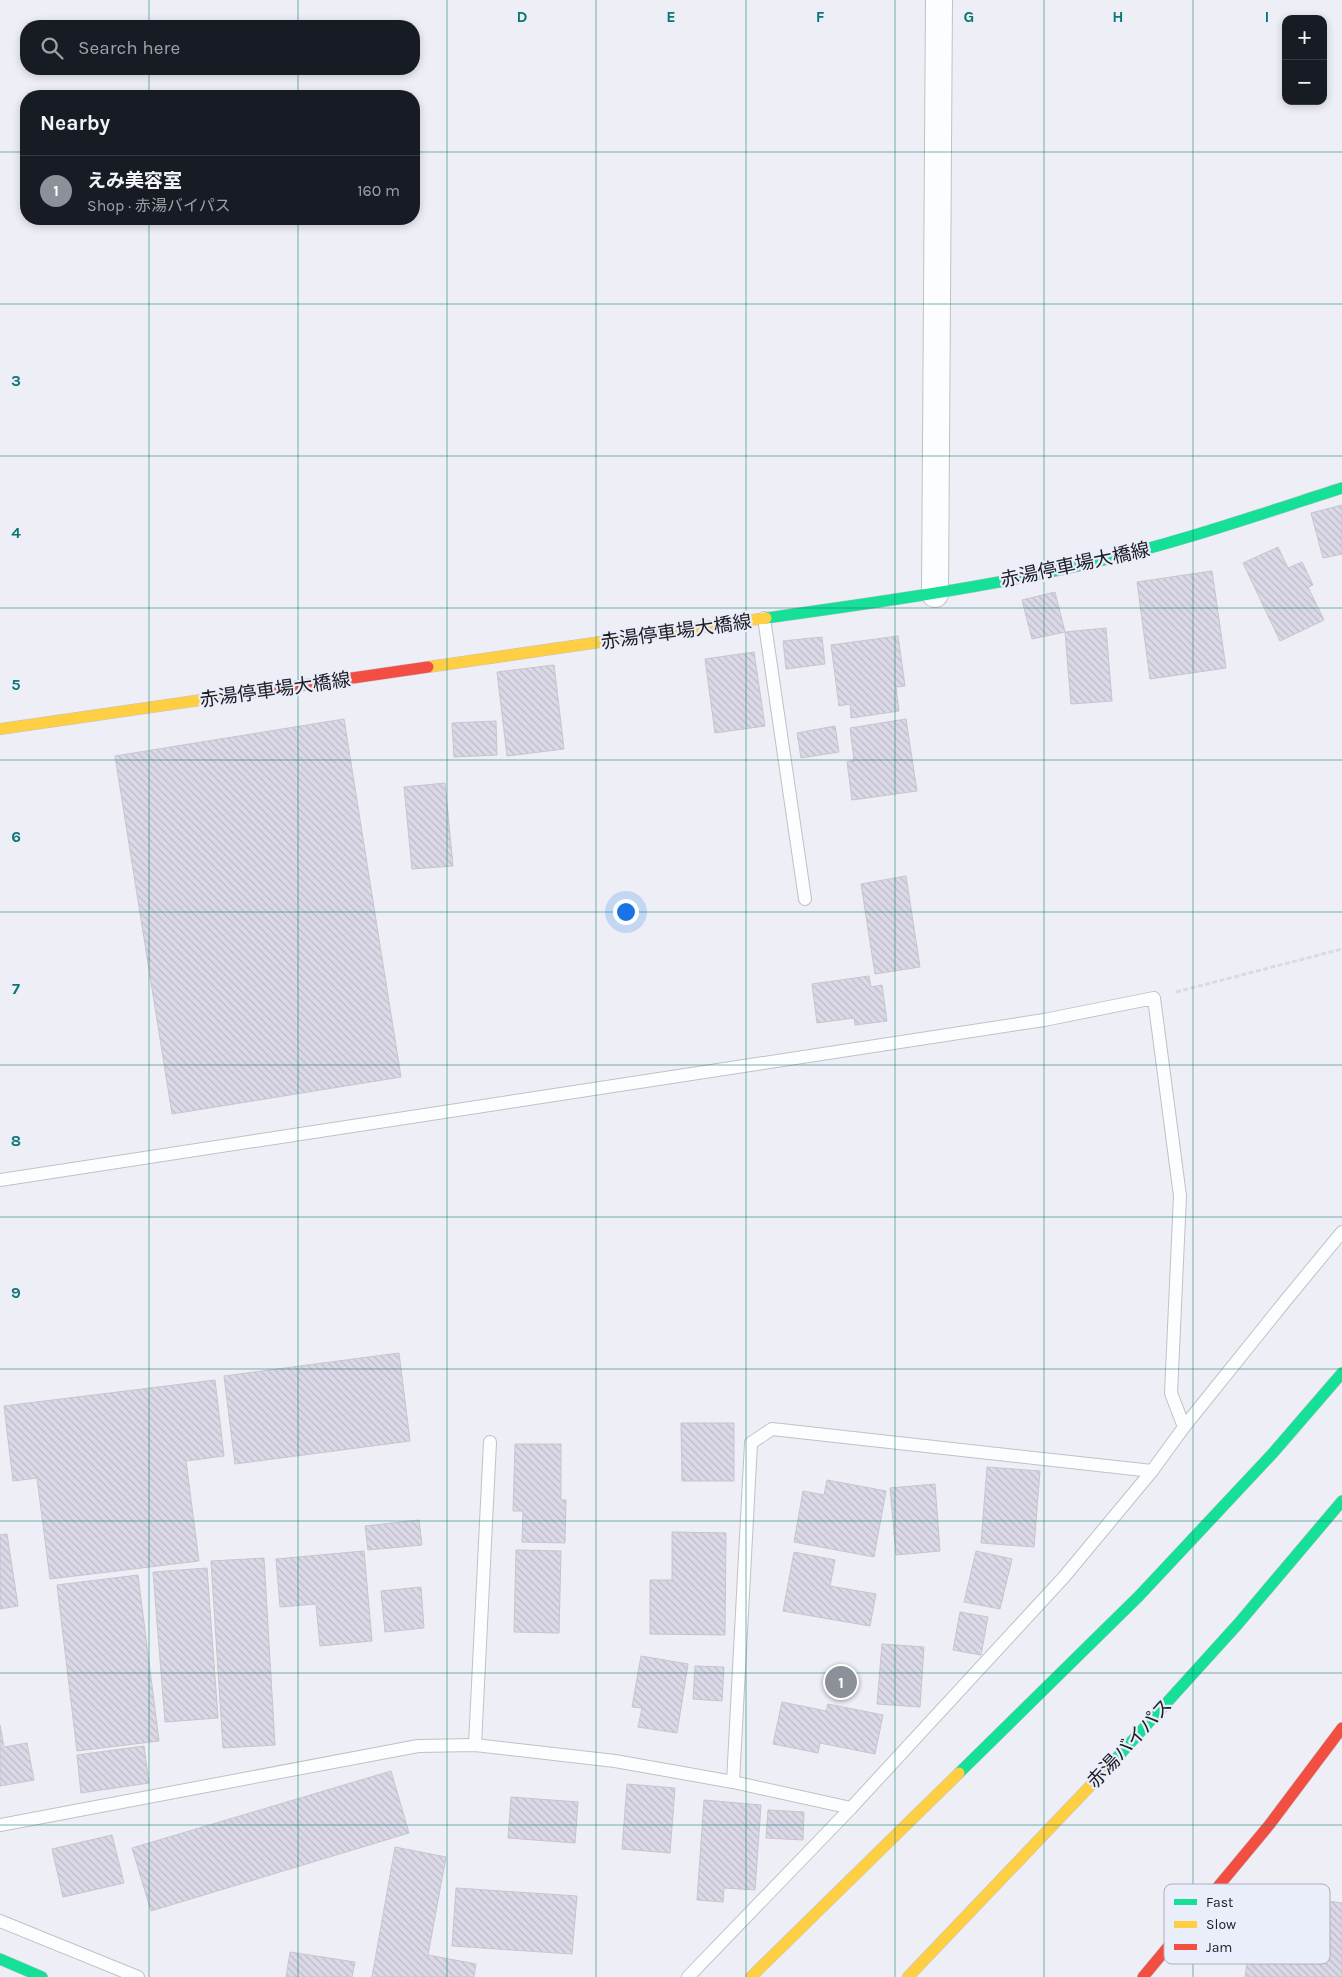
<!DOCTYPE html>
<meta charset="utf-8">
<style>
body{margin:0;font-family:Karla,"Noto Sans JP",sans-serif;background:#20242c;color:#f1f3f6}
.controls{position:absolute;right:15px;top:15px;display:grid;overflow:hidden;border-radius:10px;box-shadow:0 2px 8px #0003}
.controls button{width:45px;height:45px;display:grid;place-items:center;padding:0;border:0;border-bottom:1px solid #363941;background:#171b24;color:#f1f3f6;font:25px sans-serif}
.you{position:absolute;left:625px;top:911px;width:18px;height:18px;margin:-12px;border:4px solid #fff;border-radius:50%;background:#1a73e8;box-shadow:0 0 0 8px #1a73e833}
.badge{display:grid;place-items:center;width:32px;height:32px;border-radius:50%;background:#8c9099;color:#fff;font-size:16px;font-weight:700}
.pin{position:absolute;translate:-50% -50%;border:2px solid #fff;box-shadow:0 1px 5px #0006}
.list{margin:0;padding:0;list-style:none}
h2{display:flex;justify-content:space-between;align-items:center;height:65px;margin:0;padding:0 20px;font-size:21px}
h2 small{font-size:16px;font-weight:400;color:#9ea1a6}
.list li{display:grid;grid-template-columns:32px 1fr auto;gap:15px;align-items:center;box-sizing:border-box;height:70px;padding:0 20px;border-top:1px solid #363941}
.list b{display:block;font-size:19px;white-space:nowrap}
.list p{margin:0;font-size:16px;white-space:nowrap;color:#9ea1a6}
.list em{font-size:16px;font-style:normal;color:#9ea1a6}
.icon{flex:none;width:28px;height:28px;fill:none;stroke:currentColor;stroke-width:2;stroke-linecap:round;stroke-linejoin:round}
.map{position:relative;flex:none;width:1342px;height:1977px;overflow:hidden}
.search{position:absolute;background:#171b24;box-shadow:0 2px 8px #0003;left:20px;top:20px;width:400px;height:55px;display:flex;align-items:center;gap:12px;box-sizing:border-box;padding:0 18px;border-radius:20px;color:#9ea1a6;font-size:19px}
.panel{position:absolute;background:#171b24;box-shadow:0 2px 8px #0003;left:20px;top:90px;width:400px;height:135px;border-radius:20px}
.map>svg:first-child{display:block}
.building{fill:url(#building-back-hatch);stroke:#c6c6cc}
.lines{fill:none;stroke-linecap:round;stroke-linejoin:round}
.lane-casing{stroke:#c0c1c7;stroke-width:14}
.street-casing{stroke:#c0c1c7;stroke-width:28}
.fast-casing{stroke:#c0c1c7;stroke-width:12}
.slow-casing{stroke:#c0c1c7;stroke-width:12}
.jam-casing{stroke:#c0c1c7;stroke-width:12}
.path{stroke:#dbdbdd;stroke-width:3;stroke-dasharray:5 2.5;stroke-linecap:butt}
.lane{stroke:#fcfdfe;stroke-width:12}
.street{stroke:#fcfdfe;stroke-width:26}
.fast{stroke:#16e098;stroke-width:11}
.slow{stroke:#ffcf43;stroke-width:11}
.jam{stroke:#f24e42;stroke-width:11}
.grid{fill:none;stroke:#0f766e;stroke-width:1;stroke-opacity:0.55}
.labels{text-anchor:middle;stroke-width:4.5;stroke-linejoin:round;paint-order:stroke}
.street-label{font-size:19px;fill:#202126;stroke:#eaedfa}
.key{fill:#eaedfa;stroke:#adb0ba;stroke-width:1}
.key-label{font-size:14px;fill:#202126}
.grid-label{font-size:16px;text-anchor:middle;font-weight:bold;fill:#0f766e;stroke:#eaedfa;stroke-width:4.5;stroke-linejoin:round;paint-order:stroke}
</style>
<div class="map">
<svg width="1342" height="1977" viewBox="0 0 1342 1977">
<defs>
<pattern id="building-back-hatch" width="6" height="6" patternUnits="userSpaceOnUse" patternTransform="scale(1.25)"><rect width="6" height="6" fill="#dbd9e7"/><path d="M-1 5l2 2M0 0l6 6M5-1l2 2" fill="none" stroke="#bcbac6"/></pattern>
</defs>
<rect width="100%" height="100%" fill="#eeeff6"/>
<g class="building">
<path d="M1342,505v49l-19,4 -12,-45z"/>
<path d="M1278,547l10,21 14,-6 11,23 -5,2 16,33 -44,21 -37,-78z"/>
<path d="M1212,571l14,97 -76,11 -13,-97z"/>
<path d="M1055,592l10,40 -33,7 -10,-39z"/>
<path d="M1106,628l6,73 -41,3 -6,-72z"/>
<path d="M898,636l7,50 -9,1 3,24 -48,7 -1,-14 -11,2 -8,-61z"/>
<path d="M822,637l3,27 -39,5 -3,-28z"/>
<path d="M754,652l11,74 -50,7 -10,-74z"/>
<path d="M554,665l10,84 -57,7 -10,-84z"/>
<path d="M344,719l57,358 -229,37 -57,-358z"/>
<path d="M906,719l11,72 -65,9 -5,-38 7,-2 -4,-32z"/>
<path d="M496,721l1,34 -43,2 -2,-34z"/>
<path d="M835,726l4,26 -38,6 -4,-25z"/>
<path d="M445,783l8,83 -41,3 -8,-82z"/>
<path d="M906,876l14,91 -45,7 -14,-90z"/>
<path d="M869,976l2,11 11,-2 5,36 -32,4 -1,-7 -37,5 -5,-39z"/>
<path d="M399,1353l11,88 -175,23 -11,-88z"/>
<path d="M215,1380l9,76 -38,5 13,100 -149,18 -13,-101 -24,3 -9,-75z"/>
<path d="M681,1423h53v58h-52z"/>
<path d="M515,1444h46v56h5l-1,43 -43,-1 1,-31h-10z"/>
<path d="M987,1467l53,4 -6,76 -53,-4z"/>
<path d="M827,1480l59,11 -12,66 -80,-15 9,-51 21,4z"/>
<path d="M935,1484l5,67 -44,4 -6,-67z"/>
<path d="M419,1520l3,25 -54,5 -3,-24z"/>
<path d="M672,1532l54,1 -1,102 -75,-1v-54h22z"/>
<path d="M7,1534l11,72 -18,3v-74z"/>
<path d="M516,1550l45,1 -2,82 -45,-1z"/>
<path d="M364,1551l8,90 -52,5 -4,-42 -36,3 -4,-48z"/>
<path d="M976,1551l36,8 -12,50 -36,-7z"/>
<path d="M794,1552l41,8 -5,26 46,8 -6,32 -87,-15z"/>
<path d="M264,1558l11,187 -52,3 -12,-187z"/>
<path d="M207,1568l11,150 -53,4 -12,-150z"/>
<path d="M138,1575l21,166 -82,10 -20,-166z"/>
<path d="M421,1587l3,41 -39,4 -4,-41z"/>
<path d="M960,1612l28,5 -7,38 -28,-5z"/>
<path d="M882,1644l42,3 -4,60 -43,-3z"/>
<path d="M641,1656l47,8 -11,69 -39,-6 4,-19 -10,-1z"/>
<path d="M695,1666l29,1 -2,34 -29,-2z"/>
<path d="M782,1702l44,9 2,-7 55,11 -8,39 -55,-11 -2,10 -45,-9z"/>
<path d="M0,1725l4,22 23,-4 7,37 -34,6z"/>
<path d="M144,1746l5,37 -68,10 -4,-38z"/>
<path d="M391,1771l18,62 -258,78 -19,-63z"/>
<path d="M627,1784l48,4 -5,65 -48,-4z"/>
<path d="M511,1797l67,5 -3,41 -67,-5z"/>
<path d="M704,1800l57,5 -6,85 -31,-2 -1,14 -26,-2z"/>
<path d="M768,1810l36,2 -1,28 -37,-2z"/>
<path d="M112,1835l12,48 -61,14 -11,-48z"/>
<path d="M395,1847l51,10 -18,98 48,9 -2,13h-102z"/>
<path d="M456,1888l121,8 -5,58 -120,-8z"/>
<path d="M1257,1891l85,12v74h-97z"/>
<path d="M290,1952l65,10 -3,15h-66z"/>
</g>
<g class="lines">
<g class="lane-casing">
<g id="lane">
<path d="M764,618l41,281"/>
<path d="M0,1180l1044,-160 110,-22 26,198 -9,197 13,34 -32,44 -380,-42 -21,14 -18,339"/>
<path d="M1184,1427l102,-127 56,-68"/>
<path d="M475,1745l15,-303"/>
<path d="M0,1825l418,-79 57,-1 140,16 118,21 118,26"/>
<path d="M0,1921l138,56"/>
<path d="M688,1977l163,-169 213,-231 88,-106"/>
</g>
</g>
<g class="street-casing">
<path id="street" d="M935,594l4,-594"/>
</g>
<g class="fast-casing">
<g id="fast">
<path d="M766,618c107,-15 215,-30 321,-54 87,-20 171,-49 255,-76"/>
<path d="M1113,1762l125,-138 104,-123"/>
<path d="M959,1773l180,-177 134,-143 69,-80"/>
<path d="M0,1959l42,18"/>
</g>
</g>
<g class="slow-casing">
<g id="slow">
<path d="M428,667l338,-49"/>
<path d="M0,729l277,-40"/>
<path d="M751,1977l208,-204"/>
<path d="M908,1977l205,-215"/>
</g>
</g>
<g class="jam-casing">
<g id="jam">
<path d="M277,689l151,-22"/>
<path d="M1143,1977l127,-153 72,-96"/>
</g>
</g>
<path class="path" d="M1176,992l166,-43"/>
<use href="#lane" class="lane"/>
<use href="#street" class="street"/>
<use href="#fast" class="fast"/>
<use href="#slow" class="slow"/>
<use href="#jam" class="jam"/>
</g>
<path class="grid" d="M149,0v26M298,0v26M447,0v1977M596,0v1977M746,0v1977M895,0v1977M1044,0v1977M1193,0v1977M149,69v27M298,69v27M0,152h26M414,152h928M149,219v1758M298,219v1758M0,304h1342M0,456h1342M0,608h1342M0,760h1342M0,912h1342M0,1065h1342M0,1217h1342M0,1369h1342M0,1521h1342M0,1673h1342M0,1825h1342"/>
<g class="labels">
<g class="street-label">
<text transform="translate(1075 564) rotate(-12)" y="7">赤湯停車場大橋線</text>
<text transform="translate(676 631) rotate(-8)" y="7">赤湯停車場大橋線</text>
<text transform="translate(275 689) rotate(-8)" y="7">赤湯停車場大橋線</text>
<text transform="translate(1129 1743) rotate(-47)" y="7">赤湯バイパス</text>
</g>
</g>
<rect x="1164" y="1884" width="166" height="80" rx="8" class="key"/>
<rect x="1174" y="1899" width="23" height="6" fill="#16e098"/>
<rect x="1174" y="1921" width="23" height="7" fill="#ffcf43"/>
<rect x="1174" y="1944" width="23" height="6" fill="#f24e42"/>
<g class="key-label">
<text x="1206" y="1907">Fast</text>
<text x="1206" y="1929">Slow</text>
<text x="1206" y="1952">Jam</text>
</g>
<g class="grid-label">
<text x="522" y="22">D</text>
<text x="671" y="22">E</text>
<text x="820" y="22">F</text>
<text x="969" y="22">G</text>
<text x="1118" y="22">H</text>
<text x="1267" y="22">I</text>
<text x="16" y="386">3</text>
<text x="16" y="538">4</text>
<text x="16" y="690">5</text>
<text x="16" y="842">6</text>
<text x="16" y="994">7</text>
<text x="16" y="1146">8</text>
<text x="16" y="1298">9</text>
</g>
</svg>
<div class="controls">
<button>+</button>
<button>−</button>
</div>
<div class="you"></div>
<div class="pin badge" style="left:841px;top:1682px">1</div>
<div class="search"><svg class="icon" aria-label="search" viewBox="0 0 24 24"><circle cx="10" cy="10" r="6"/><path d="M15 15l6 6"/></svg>Search here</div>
<section class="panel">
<h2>Nearby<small></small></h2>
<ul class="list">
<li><span class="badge">1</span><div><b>えみ美容室</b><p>Shop · 赤湯バイパス</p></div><em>160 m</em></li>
</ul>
</section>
</div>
